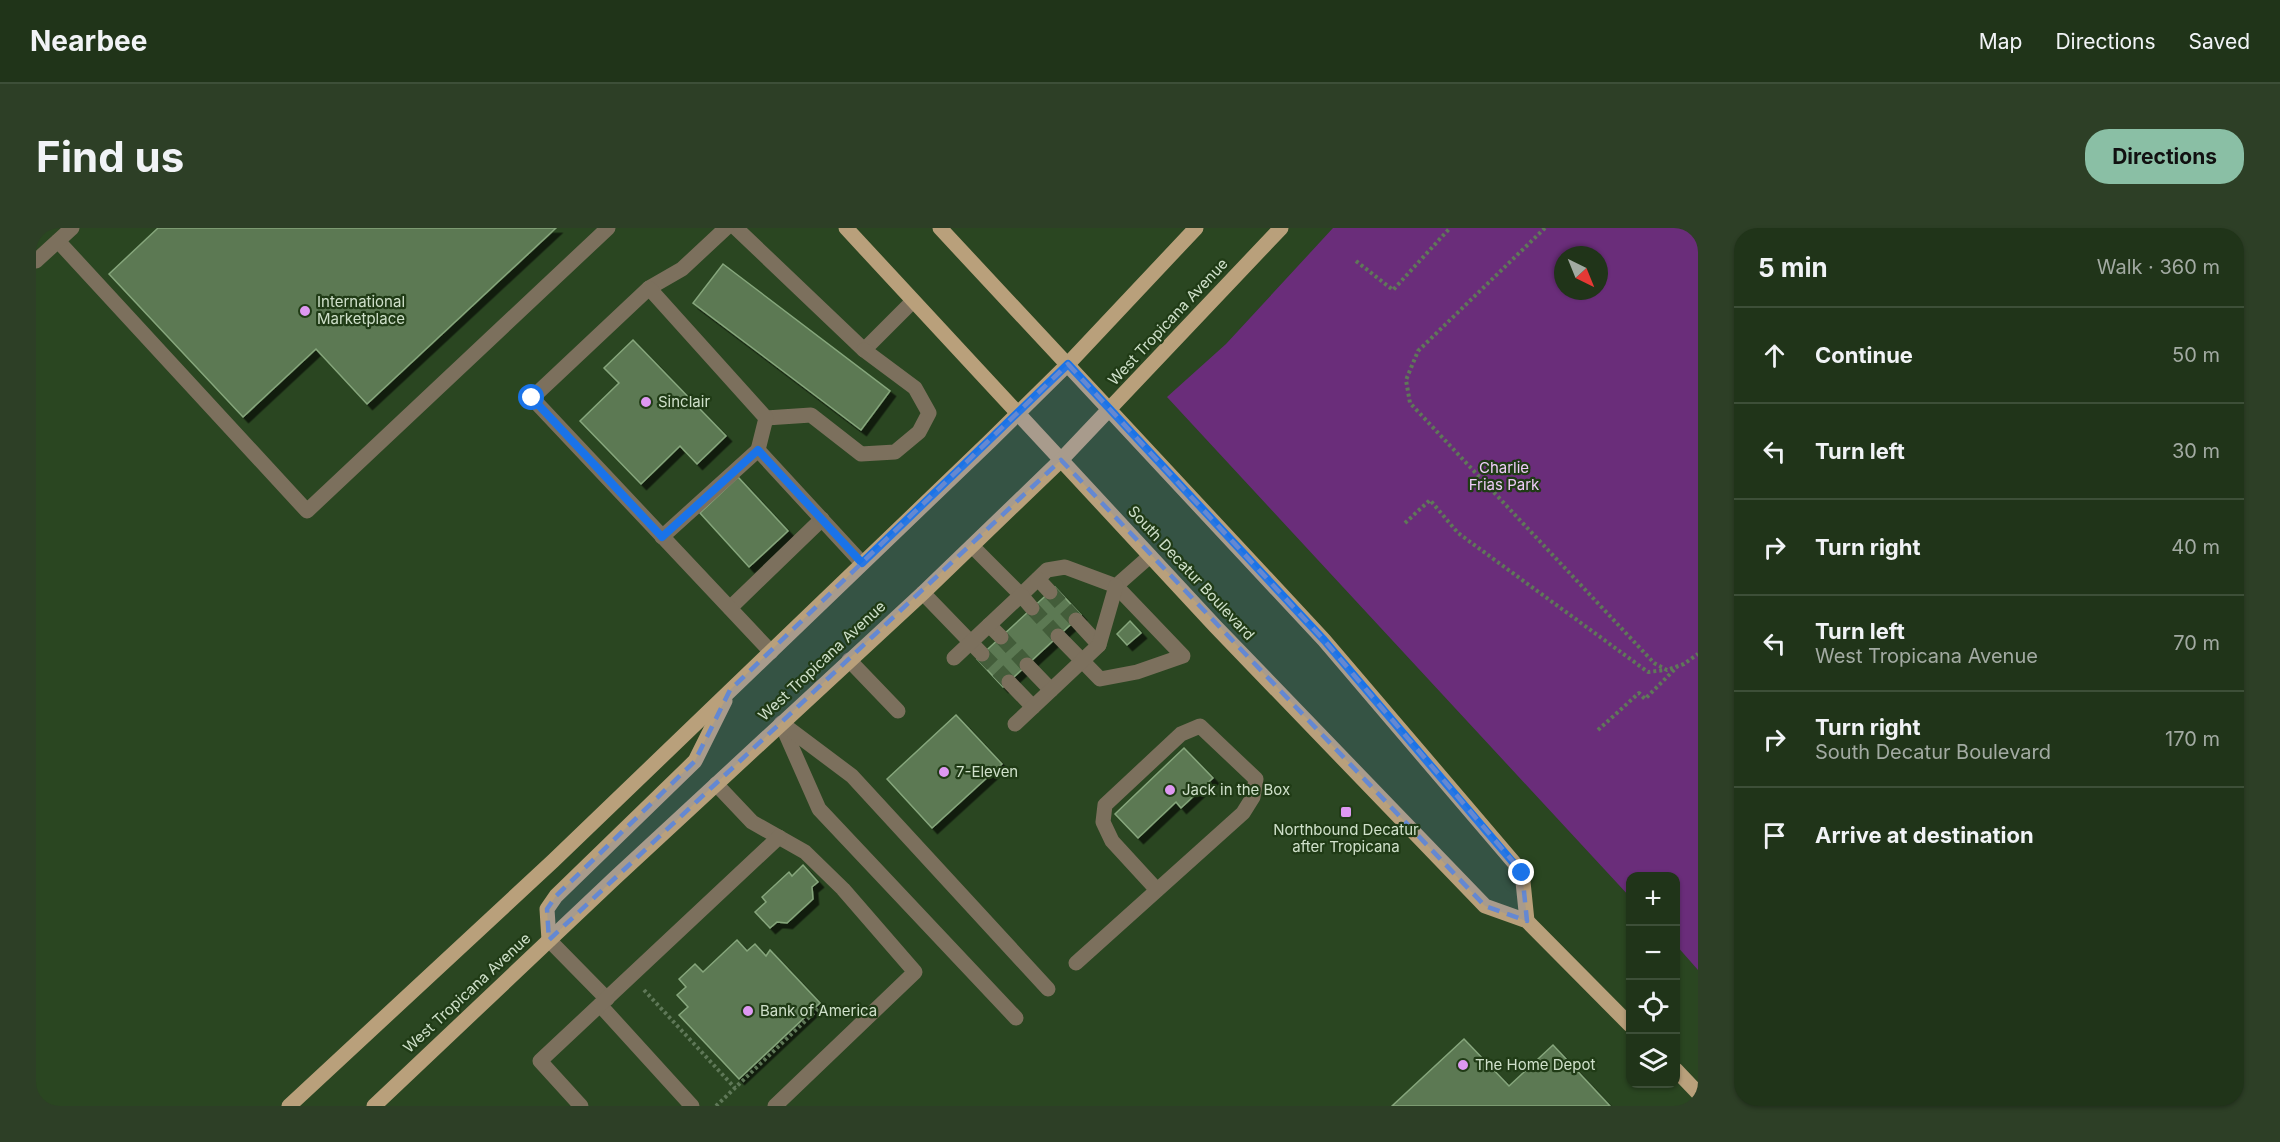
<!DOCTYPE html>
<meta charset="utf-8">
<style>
body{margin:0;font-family:Inter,sans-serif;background:#2d3f26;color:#f1f3f6}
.controls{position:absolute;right:18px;bottom:18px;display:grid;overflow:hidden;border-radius:12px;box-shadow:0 2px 4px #0004}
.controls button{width:54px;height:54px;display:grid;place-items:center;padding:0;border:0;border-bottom:2px solid #3d4f38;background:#203419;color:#f1f3f6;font:30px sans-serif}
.compass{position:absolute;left:1518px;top:18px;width:54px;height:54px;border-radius:50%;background:#203419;box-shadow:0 2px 4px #0004;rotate:137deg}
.stop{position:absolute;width:18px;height:18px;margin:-14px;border:4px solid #1a73e8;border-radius:50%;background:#fff}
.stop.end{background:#1a73e8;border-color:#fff;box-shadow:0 2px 6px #0008}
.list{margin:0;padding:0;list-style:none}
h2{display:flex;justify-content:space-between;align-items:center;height:78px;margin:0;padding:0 24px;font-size:26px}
h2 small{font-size:20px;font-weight:400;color:#a2aaa2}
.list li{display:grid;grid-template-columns:39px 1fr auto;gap:18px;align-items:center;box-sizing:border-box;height:96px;padding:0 24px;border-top:2px solid #3d4f38}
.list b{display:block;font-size:22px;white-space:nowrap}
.list p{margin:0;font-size:20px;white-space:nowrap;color:#a2aaa2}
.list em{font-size:20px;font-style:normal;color:#a2aaa2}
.icon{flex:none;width:33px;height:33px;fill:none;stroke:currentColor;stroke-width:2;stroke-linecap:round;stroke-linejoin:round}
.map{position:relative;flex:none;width:1662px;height:878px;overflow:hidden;border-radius:24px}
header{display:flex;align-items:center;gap:36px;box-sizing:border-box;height:84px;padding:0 30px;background:#203419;border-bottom:2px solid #3d4f38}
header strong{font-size:28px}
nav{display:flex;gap:33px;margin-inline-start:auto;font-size:21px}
.intro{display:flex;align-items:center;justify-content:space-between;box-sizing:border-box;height:144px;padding:0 36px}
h1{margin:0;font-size:42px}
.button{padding:15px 27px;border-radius:24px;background:#8abfa5;color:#111;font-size:21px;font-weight:700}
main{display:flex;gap:36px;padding:0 36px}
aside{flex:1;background:#203419;border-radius:24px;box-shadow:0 2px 4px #0004}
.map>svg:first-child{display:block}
.green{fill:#6a2d7a;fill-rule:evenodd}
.building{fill:#5b7952;stroke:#86a67c;stroke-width:1.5;filter:url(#shadow)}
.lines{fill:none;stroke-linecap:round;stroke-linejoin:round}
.minor-tunnel{stroke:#435d3a;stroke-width:15;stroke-dasharray:15 8;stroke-linecap:butt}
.path{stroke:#5f7858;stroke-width:4;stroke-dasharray:3 3;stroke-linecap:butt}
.minor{stroke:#7c705d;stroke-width:15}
.major{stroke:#b9a07b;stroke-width:15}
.route{stroke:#1a73e8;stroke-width:8}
.marked{fill:#6488d2;fill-opacity:0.2;stroke:#6488d2;stroke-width:4.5;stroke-dasharray:12 8;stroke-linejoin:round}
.poi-dot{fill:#de98f2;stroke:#203b16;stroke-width:2}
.labels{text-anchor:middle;stroke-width:4.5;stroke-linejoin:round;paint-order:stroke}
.poi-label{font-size:15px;fill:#cfe0ca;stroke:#203b16;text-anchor:start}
.street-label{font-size:15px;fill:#cfe0ca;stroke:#203b16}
.park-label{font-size:15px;fill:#eeccf8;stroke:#203b16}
</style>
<header>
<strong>Nearbee</strong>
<nav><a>Map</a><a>Directions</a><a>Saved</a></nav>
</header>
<div class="intro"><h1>Find us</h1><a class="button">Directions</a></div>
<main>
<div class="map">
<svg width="1662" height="878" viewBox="0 0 1662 878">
<defs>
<filter id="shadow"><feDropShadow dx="5.5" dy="5.5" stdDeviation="0" flood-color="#0009"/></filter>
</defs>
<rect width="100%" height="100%" fill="#2a4621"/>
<path class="green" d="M1297,0h365v742l-22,-25v-69h-46v21l-463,-500 59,-53zM1527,27h36v36h-36z"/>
<g class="building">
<path d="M122,0h398l-189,176 -51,-55 -73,68 -134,-143z"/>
<path d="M687,36l167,127 -29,39 -168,-127z"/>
<path d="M597,112l93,96 -29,28 -17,-18 -39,38 -61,-63 39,-38 -15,-15z"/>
<path d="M702,249l50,54 -39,36 -49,-54z"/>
<path d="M1019,359l26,28 -78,72 -26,-28z"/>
<path d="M1094,393l11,12 -14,12 -10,-11z"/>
<path d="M920,487l46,49 -70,64 -45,-49z"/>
<path d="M1148,520l29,30 -32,30 -5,-6 -38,36 -23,-24z"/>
<path d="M767,637l15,17 -6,5 1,12 -26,24 -10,-1 -7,6 -15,-16 11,-10 -4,-5 27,-25 3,4z"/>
<path d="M701,712l10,11 8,-7 11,12 4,-6 50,53 -81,76 -60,-64 9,-8 -11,-12 9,-8 -7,-8 16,-15 8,8z"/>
<path d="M1428,811l45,47 44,-41 57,61h-218z"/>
</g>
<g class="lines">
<g class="minor-tunnel">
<path d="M1014,364l26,28"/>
<path d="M996,380l26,28"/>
<path d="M965,409l26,28"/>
<path d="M946,426l27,28"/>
</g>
<g class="path">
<path d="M1509,0l-127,123 -12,29 4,23 244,260 13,7 17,-6 14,-10"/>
<path d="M1320,33l37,29 57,-62"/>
<path d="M1369,295l25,-23 28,33 190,139 17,-2"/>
<path d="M1562,502l41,-37 6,6 32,-32"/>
<path d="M608,762l91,98"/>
<path d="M680,878l104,-99"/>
</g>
<g class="minor">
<path d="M700,0l128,122 49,-49"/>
<path d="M22,13l249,270 301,-283"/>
<path d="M0,33l36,-33"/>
<path d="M613,60l33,-19 44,-41"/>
<path d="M730,190l45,-3 50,39 34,-2 24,-20 10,-19 -14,-25 -51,-38"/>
<path d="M626,309l96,-87"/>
<path d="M936,318l49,49 26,-25 18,-3 51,19 34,-30"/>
<path d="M1002,351l12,13"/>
<path d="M887,365l59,61"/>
<path d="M694,380l92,-89"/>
<path d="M1040,392l23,25"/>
<path d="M953,397l12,12"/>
<path d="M1022,408l42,43 37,-7 46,-16 -67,-70"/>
<path d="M735,424l-239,-254 117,-110 117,130 -8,32 104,113"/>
<path d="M918,430l67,-63 11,13"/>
<path d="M813,432l49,51"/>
<path d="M991,437l24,25"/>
<path d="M973,454l24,25"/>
<path d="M745,495l38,86 197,209"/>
<path d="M979,496l84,-79 17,-59"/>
<path d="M748,497l68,51 196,213"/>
<path d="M680,556l36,38 53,30 38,37 72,83 -140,134"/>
<path d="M513,712l58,59"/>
<path d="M1040,735l167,-150 10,-16 3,-18 -56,-53 -19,8 -76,71 -2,17 9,19 45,49"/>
<path d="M564,777l92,101"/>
<path d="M545,878l-41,-45 239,-224"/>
</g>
<g class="major">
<path d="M810,0l369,398 270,280 42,15 103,104"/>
<path d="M904,0l384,412 198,232 5,49"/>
<path d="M513,712l-2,-31 9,-13 139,-135 30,-60"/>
<path d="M1640,842l22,23"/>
<path d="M253,878l264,-245 437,-420 78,-77 128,-136"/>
<path d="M338,878l242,-229 307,-284 138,-133 220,-232"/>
</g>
</g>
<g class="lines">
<path class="route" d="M496,170l130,139 96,-87 104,113 206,-199 256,276 198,233"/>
</g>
<path class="marked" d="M1032,136l256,276 198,232 5,49 -42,-15 -424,-446 -512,480 -2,-31 9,-13 139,-135 35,-71z"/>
<g class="poi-dot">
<circle cx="269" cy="83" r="6"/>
<circle cx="610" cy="174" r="6"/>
<circle cx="908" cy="544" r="6"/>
<circle cx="1134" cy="562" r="6"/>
<rect x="1304" y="578" width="12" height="12" rx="3"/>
<circle cx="712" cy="783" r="6"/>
<circle cx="1427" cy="837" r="6"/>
</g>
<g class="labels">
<g class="poi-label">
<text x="281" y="79">International<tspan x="281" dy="17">Marketplace</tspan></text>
<text x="622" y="179">Sinclair</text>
<text x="920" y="549">7-Eleven</text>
<text x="1146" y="567">Jack in the Box</text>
<text x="1310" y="607" text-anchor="middle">Northbound Decatur<tspan x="1310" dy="17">after Tropicana</tspan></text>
<text x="724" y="788">Bank of America</text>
<text x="1439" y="842">The Home Depot</text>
</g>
<g class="street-label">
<text transform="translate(1132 94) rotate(-47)" y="5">West Tropicana Avenue</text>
<text transform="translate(1155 345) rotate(47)" y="5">South Decatur Boulevard</text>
<text transform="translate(786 433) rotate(-43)" y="5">West Tropicana Avenue</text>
<text transform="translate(431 765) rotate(-43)" y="5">West Tropicana Avenue</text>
</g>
<g class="park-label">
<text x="1468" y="245">Charlie<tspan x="1468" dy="17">Frias Park</tspan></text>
</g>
</g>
</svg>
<div class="controls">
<button>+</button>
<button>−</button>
<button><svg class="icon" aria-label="locate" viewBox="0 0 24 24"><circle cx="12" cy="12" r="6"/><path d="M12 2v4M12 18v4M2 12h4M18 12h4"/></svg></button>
<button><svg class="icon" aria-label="layers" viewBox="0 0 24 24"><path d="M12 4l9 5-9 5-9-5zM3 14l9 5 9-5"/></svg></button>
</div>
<svg class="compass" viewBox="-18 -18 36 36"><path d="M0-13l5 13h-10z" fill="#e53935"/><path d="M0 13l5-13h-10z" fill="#a2aaa2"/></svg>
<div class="stop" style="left:496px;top:170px"></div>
<div class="stop end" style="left:1486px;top:645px"></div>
</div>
<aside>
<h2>5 min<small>Walk · 360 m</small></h2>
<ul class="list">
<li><svg class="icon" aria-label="ahead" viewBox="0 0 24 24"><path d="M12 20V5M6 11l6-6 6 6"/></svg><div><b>Continue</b></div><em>50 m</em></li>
<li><svg class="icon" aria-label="left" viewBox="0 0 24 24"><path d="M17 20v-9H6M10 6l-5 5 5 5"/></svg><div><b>Turn left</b></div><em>30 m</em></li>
<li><svg class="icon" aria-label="right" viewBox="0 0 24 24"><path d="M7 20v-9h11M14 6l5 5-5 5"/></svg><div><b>Turn right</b></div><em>40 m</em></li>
<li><svg class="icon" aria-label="left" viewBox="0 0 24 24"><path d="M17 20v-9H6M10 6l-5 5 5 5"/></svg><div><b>Turn left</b><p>West Tropicana Avenue</p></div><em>70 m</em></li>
<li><svg class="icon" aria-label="right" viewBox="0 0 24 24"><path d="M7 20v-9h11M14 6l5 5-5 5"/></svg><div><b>Turn right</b><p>South Decatur Boulevard</p></div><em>170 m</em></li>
<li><svg class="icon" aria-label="arrive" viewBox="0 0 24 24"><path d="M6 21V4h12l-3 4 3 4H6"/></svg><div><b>Arrive at destination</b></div></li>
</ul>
</aside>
</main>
